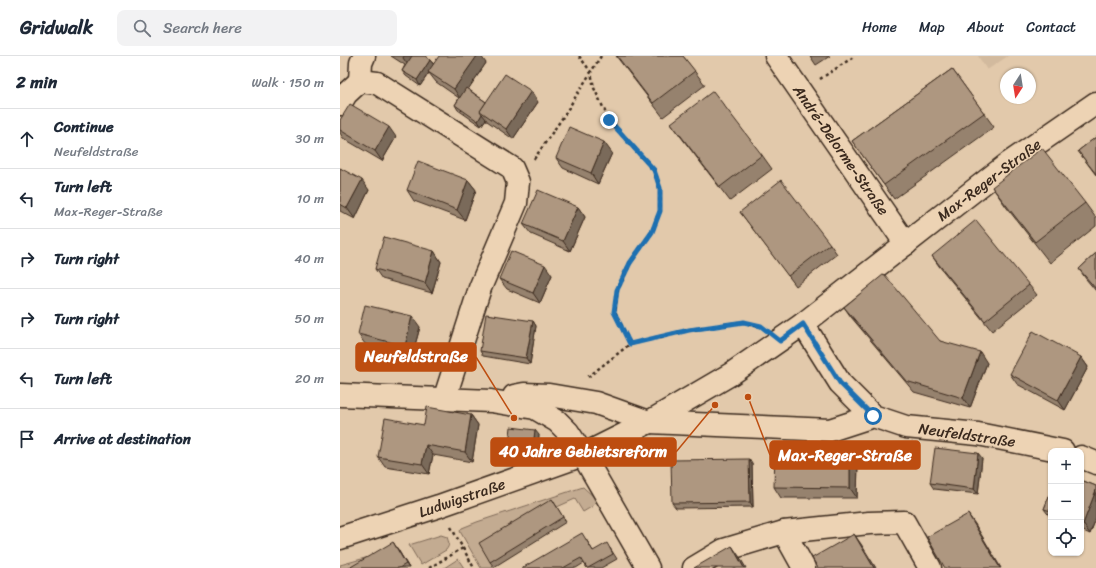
<!DOCTYPE html>
<meta charset="utf-8">
<style>
body{margin:0;font-family:Sriracha,sans-serif;background:#f2f2f3;color:#1f2937}
.controls{position:absolute;right:12px;bottom:12px;display:grid;overflow:hidden;border-radius:8px;box-shadow:0 1px 3px #0004}
.controls button{width:36px;height:36px;display:grid;place-items:center;padding:0;border:0;border-bottom:1px solid #e0e1e3;background:#fff;color:#1f2937;font:20px sans-serif}
.compass{position:absolute;left:660px;top:12px;width:36px;height:36px;border-radius:50%;background:#fff;box-shadow:0 1px 3px #0004;rotate:192deg}
.stop{position:absolute;width:12px;height:12px;margin:-9px;border:3px solid #1f6fb2;border-radius:50%;background:#fff}
.stop.end{background:#1f6fb2;border-color:#fff;box-shadow:0 1px 4px #0008}
.list{margin:0;padding:0;list-style:none}
h2{display:flex;justify-content:space-between;align-items:center;height:52px;margin:0;padding:0 16px;font-size:17px}
h2 small{font-size:13px;font-weight:400;color:#747a83}
.list li{display:grid;grid-template-columns:26px 1fr auto;gap:12px;align-items:center;box-sizing:border-box;height:60px;padding:0 16px;border-top:1px solid #e0e1e3}
.list b{display:block;font-size:15px;white-space:nowrap}
.list p{margin:0;font-size:13px;white-space:nowrap;color:#747a83}
.list em{font-size:13px;font-style:normal;color:#747a83}
.icon{flex:none;width:22px;height:22px;fill:none;stroke:currentColor;stroke-width:2;stroke-linecap:round;stroke-linejoin:round}
.map{position:relative;flex:none;width:756px;height:512px;overflow:hidden}
header{display:flex;align-items:center;gap:24px;box-sizing:border-box;height:56px;padding:0 20px;background:#fff;border-bottom:1px solid #e0e1e3}
header strong{font-size:19px}
nav{display:flex;gap:22px;margin-inline-start:auto;font-size:14px}
.search{width:280px;height:36px;background:#f2f2f3;display:flex;align-items:center;gap:10px;box-sizing:border-box;padding:0 14px;border-radius:8px;color:#747a83;font-size:15px}
main{display:flex}
aside{flex:1;background:#fff}
.map>svg:first-child{display:block}
.built{fill:#d2ba9e}
.green{fill:#c3ab91;stroke:#7f6a58}
.lines{fill:none;stroke-linecap:round;stroke-linejoin:round}
.minor-casing{stroke:#3b2a1e;stroke-width:25}
.path{stroke:#3b2a1e;stroke-width:2.5;stroke-dasharray:3 3;stroke-linecap:butt}
.minor{stroke:#edd3b4;stroke-width:22}
.wall{fill:#96826e;stroke:#3b2a1e}
.shaded-wall{fill:#7a6a5a;stroke:#3b2a1e}
.building{fill:#ae9780;stroke:#3b2a1e}
.route{stroke:#1f6fb2;stroke-width:5}
.labels{text-anchor:middle;stroke-width:3;stroke-linejoin:round;paint-order:stroke}
.street-label{font-size:15px;fill:#3b2a1e;stroke:#edd3b4}
.leader{fill:none;stroke:#bd4d10;stroke-width:1.5}
.callout-dot{fill:#bd4d10;stroke:#edd3b4;stroke-width:1.5}
.callout{fill:#bd4d10;stroke:#bd4d10;stroke-width:1.5}
.callout-label{font-size:16px;text-anchor:middle;font-weight:bold;fill:#fff}
</style>
<header>
<strong>Gridwalk</strong>
<div class="search"><svg class="icon" aria-label="search" viewBox="0 0 24 24"><circle cx="10" cy="10" r="6"/><path d="M15 15l6 6"/></svg>Search here</div>
<nav><a>Home</a><a>Map</a><a>About</a><a>Contact</a></nav>
</header>
<main>
<aside>
<h2>2 min<small>Walk · 150 m</small></h2>
<ul class="list">
<li><svg class="icon" aria-label="ahead" viewBox="0 0 24 24"><path d="M12 20V5M6 11l6-6 6 6"/></svg><div><b>Continue</b><p>Neufeldstraße</p></div><em>30 m</em></li>
<li><svg class="icon" aria-label="left" viewBox="0 0 24 24"><path d="M17 20v-9H6M10 6l-5 5 5 5"/></svg><div><b>Turn left</b><p>Max-Reger-Straße</p></div><em>10 m</em></li>
<li><svg class="icon" aria-label="right" viewBox="0 0 24 24"><path d="M7 20v-9h11M14 6l5 5-5 5"/></svg><div><b>Turn right</b></div><em>40 m</em></li>
<li><svg class="icon" aria-label="right" viewBox="0 0 24 24"><path d="M7 20v-9h11M14 6l5 5-5 5"/></svg><div><b>Turn right</b></div><em>50 m</em></li>
<li><svg class="icon" aria-label="left" viewBox="0 0 24 24"><path d="M17 20v-9H6M10 6l-5 5 5 5"/></svg><div><b>Turn left</b></div><em>20 m</em></li>
<li><svg class="icon" aria-label="arrive" viewBox="0 0 24 24"><path d="M6 21V4h12l-3 4 3 4H6"/></svg><div><b>Arrive at destination</b></div></li>
</ul>
</aside>
<div class="map">
<svg width="756" height="512" viewBox="0 0 756 512">
<rect width="100%" height="100%" fill="#e2c9ab"/>
<filter id="ink" filterUnits="userSpaceOnUse"><feTurbulence type="fractalNoise" baseFrequency=".025" numOctaves="2"/><feDisplacementMap in="SourceGraphic" scale="8" xChannelSelector="R" yChannelSelector="G"/><feConvolveMatrix kernelMatrix="1 2 1 2 8 2 1 2 1" color-interpolation-filters="sRGB"/></filter>
<g filter="url(#ink)">
<path class="built" d="M638,0h30l-21,14z"/>
<g class="green">
<path d="M243,431l12,11 1,5 -3,3 -10,6 -8,-13 -18,8 -2,-3 -72,44 12,20h-14l-20,-35 -1,-2 2,-3 15,-6z"/>
<path d="M101,479l6,2c2,6 3,8 -1,13l-25,15 -12,-20z"/>
<path d="M54,494l-32,18h-22v-3z"/>
<path d="M118,503l6,9h-20z"/>
</g>
<g class="lines">
<g class="minor-casing">
<g id="minor">
<path d="M436,0l130,188"/>
<path d="M20,25l1,-18 3,-7"/>
<path d="M0,48l6,-10 14,-13 17,2 135,85 6,14 -2,21 -36,85 -36,112"/>
<path d="M463,268l37,59 33,33 33,11 72,7 85,17"/>
<path d="M0,339l151,6 44,7 22,13 11,11 15,23 65,113"/>
<path d="M174,340l10,-2 25,1 47,8 53,19 181,8 43,-14"/>
<path d="M741,401l15,6"/>
<path d="M444,476l20,36"/>
<path d="M0,482l99,-32 144,-51 66,-33 82,-48 72,-50 206,-161 87,-60"/>
<path d="M354,512l30,-18 60,-18 85,-9 35,-1 26,46"/>
</g>
</g>
<g class="path">
<path d="M239,0l12,16 3,16 15,32 45,50 6,18v23l-8,21 -22,31 -13,28 -2,21 15,32"/>
<path d="M480,23l35,-23"/>
<path d="M194,103l29,-42 38,-61"/>
<path d="M248,321l42,-33 59,-14 55,-8 14,4"/>
<path d="M111,471l23,41"/>
<path d="M89,512l34,-20"/>
</g>
<use href="#minor" class="minor"/>
</g>
<g class="wall">
<path d="M51,0h34l9,8 52,-1 -18,26 18,13h52l-25,37 -26,-18 -1,-2 -5,7 -23,-16 -3,-5 4,-7 -23,-16 -7,-9 -9,13 -14,-10 -4,-5 3,-6z"/>
<path d="M276,0h67l22,29 -42,32z"/>
<path d="M470,0h20l-14,9z"/>
<path d="M612,13l42,58 -100,72 -42,-58z"/>
<path d="M0,64l56,17 -14,24 -39,-23 -3,-5z"/>
<path d="M331,67l91,32 10,14 -42,32 -49,-64z"/>
<path d="M756,81v38l-18,-24z"/>
<path d="M272,97l-14,31 -35,-16 -7,-10z"/>
<path d="M0,112l29,22 -14,29 -15,-8z"/>
<path d="M128,124l8,10 -11,30 -51,-19 -7,-11z"/>
<path d="M652,131l93,16 11,15v8l-46,37 -43,-55z"/>
<path d="M238,151l7,10 -15,34 -39,-17 -8,-10z"/>
<path d="M400,156l90,32 7,10 -41,32z"/>
<path d="M94,195l7,11 -9,31 -50,-14 -7,-10z"/>
<path d="M756,197v38l-10,-12 -7,-10z"/>
<path d="M592,200l97,29 8,10 -45,36 -53,-65z"/>
<path d="M212,219l-12,28 -33,-14 -8,-10z"/>
<path d="M504,251l96,34 47,22 -17,45 -56,-16 -63,-75z"/>
<path d="M193,265l3,5 -6,38 -47,-8 -3,-5z"/>
<path d="M80,271l-8,29 -47,-12 -7,-10z"/>
<path d="M741,301l7,10 -23,43 -48,-26 -7,-10z"/>
<path d="M131,359l7,10 -6,37 -39,-7 -4,19 -44,-7 -7,-10 46,-32z"/>
<path d="M199,379l-2,18 -24,-3 -4,-6z"/>
<path d="M642,402l-4,36 -44,-5 -4,-6z"/>
<path d="M518,407l-1,35h-76l-7,-11z"/>
<path d="M412,408l1,43 -77,1 -4,-5z"/>
<path d="M741,424l15,6v32l-6,16 -9,-4z"/>
<path d="M711,435v27l-7,-9z"/>
<path d="M212,443l14,23 -72,45 -4,-5z"/>
<path d="M246,483l7,12 17,-3 7,11 -16,9h-14l-3,-5 -8,5h-54z"/>
<path d="M57,492l12,20h-60z"/>
</g>
<g class="shaded-wall">
<path d="M64,0h14l-8,12 -7,-10z"/>
<path d="M137,0h4l5,7 -25,37 -7,-11z"/>
<path d="M90,4l4,5 -14,21 -3,-6z"/>
<path d="M191,35l7,11 -25,37 -7,-10z"/>
<path d="M142,58l4,5 -5,7 -3,-5z"/>
<path d="M49,71l7,10 -14,24 -7,-10z"/>
<path d="M264,86l8,11 -14,31 -7,-11z"/>
<path d="M22,124l7,10 -14,29 -8,-11z"/>
<path d="M128,124l8,10 -11,30 -8,-10z"/>
<path d="M238,151l7,10 -15,34 -7,-10z"/>
<path d="M94,195l7,11 -9,31 -7,-10z"/>
<path d="M205,209l7,10 -12,28 -7,-10z"/>
<path d="M72,260l8,11 -8,29 -7,-10z"/>
<path d="M193,265l3,5 -6,38 -4,-6z"/>
<path d="M640,296l7,11 -17,45 -7,-10z"/>
<path d="M741,301l7,10 -23,43 -7,-10z"/>
<path d="M131,359l7,10 -6,37 -7,-10z"/>
<path d="M195,374l4,5 -2,18 -4,-6z"/>
<path d="M86,389l7,10 -4,19 -7,-10z"/>
<path d="M510,397l8,10 -1,35 -7,-10z"/>
<path d="M638,397l4,5 -4,36 -4,-5z"/>
<path d="M409,403l3,5 1,43 -3,-5z"/>
<path d="M756,434v28l-6,16 -7,-10z"/>
<path d="M628,458l7,10 26,44h-1z"/>
<path d="M514,478l7,10 15,24h-2z"/>
<path d="M53,486l4,6 12,20 -3,-4z"/>
<path d="M392,490l7,10 7,12h-2z"/>
</g>
<g class="building">
<path d="M72,0h13l5,4 -13,20 -15,-9z"/>
<path d="M99,0h38l-23,33 -26,-17z"/>
<path d="M277,0h66l12,15 -42,32z"/>
<path d="M612,13l32,44 -100,72 -32,-44z"/>
<path d="M165,18l26,17 -25,38 -26,-18z"/>
<path d="M126,32l20,14 -6,9 2,3 -4,7 -23,-16z"/>
<path d="M373,35l49,64 -42,32 -49,-64z"/>
<path d="M10,48l39,23 -14,24 -35,-21v-10z"/>
<path d="M229,71l35,15 -13,31 -35,-15z"/>
<path d="M756,81v37l-18,-23z"/>
<path d="M702,92l43,55 -50,39 -43,-55z"/>
<path d="M78,105l50,19 -11,30 -50,-20z"/>
<path d="M0,112l22,12 -15,28 -7,-4z"/>
<path d="M441,124l49,64 -42,32 -48,-64z"/>
<path d="M198,134l40,17 -15,34 -40,-17z"/>
<path d="M636,164l53,65 -44,36 -53,-65z"/>
<path d="M44,181l50,14 -9,32 -50,-14z"/>
<path d="M171,195l34,14 -12,28 -34,-14z"/>
<path d="M756,197v36l-17,-20z"/>
<path d="M544,218l56,67 40,11 -17,46 -57,-17 -62,-74z"/>
<path d="M25,249l47,11 -7,30 -47,-12z"/>
<path d="M146,258l47,7 -7,37 -46,-7z"/>
<path d="M693,275l48,26 -23,43 -48,-26z"/>
<path d="M87,351l44,8 -6,37 -39,-7 -4,19 -44,-7 7,-39 39,7z"/>
<path d="M171,371l24,3 -2,17 -24,-3z"/>
<path d="M595,392l43,5 -4,36 -44,-6z"/>
<path d="M435,396l75,1v35l-76,-1z"/>
<path d="M409,403l1,43 -78,1 -1,-43z"/>
<path d="M741,424l15,6v4l-13,34 -2,-1z"/>
<path d="M711,435v20l-7,-2z"/>
<path d="M212,443l11,18 -73,45 -11,-19z"/>
<path d="M628,458l32,54h-55l-18,-31z"/>
<path d="M242,477l11,18 14,-8 6,11 -25,14h-1l-6,-10 -18,10h-41z"/>
<path d="M514,478l20,34h-56l-6,-10z"/>
<path d="M53,486l13,22 -7,4h-50z"/>
<path d="M392,490l12,22h-50z"/>
</g>
</g>
<g class="lines" filter="url(#ink)">
<path class="route" d="M269,64l45,50 6,18v23l-8,21 -22,31 -13,27 -3,22 16,32 59,-14 55,-8 17,4 19,15 23,-17 37,59 33,33"/>
</g>
<g class="labels">
<g class="street-label">
<text transform="translate(501 94) rotate(55)" y="5">André-Delorme-Straße</text>
<text transform="translate(649 124) rotate(-37)" y="5">Max-Reger-Straße</text>
<text transform="translate(627 379) rotate(8)" y="5">Neufeldstraße</text>
<text transform="translate(122 442) rotate(-19)" y="5">Ludwigstraße</text>
</g>
</g>
<path class="leader" d="M174 362L136 301M375 349L336 396M408 341L430 399"/>
<g class="callout-dot">
<circle cx="174" cy="362" r="4"/>
<circle cx="375" cy="349" r="4"/>
<circle cx="408" cy="341" r="4"/>
</g>
<g class="callout">
<rect x="16" y="287" width="120" height="28" rx="4"/>
<rect x="151" y="382" width="185" height="28" rx="4"/>
<rect x="430" y="385" width="150" height="28" rx="4"/>
</g>
<g class="callout-label">
<text x="76" y="306">Neufeldstraße</text>
<text x="243" y="401">40 Jahre Gebietsreform</text>
<text x="505" y="405">Max-Reger-Straße</text>
</g>
</svg>
<div class="controls">
<button>+</button>
<button>−</button>
<button><svg class="icon" aria-label="locate" viewBox="0 0 24 24"><circle cx="12" cy="12" r="6"/><path d="M12 2v4M12 18v4M2 12h4M18 12h4"/></svg></button>
</div>
<svg class="compass" viewBox="-18 -18 36 36"><path d="M0-13l5 13h-10z" fill="#e53935"/><path d="M0 13l5-13h-10z" fill="#747a83"/></svg>
<div class="stop" style="left:533px;top:360px"></div>
<div class="stop end" style="left:269px;top:64px"></div>
</div>
</main>
